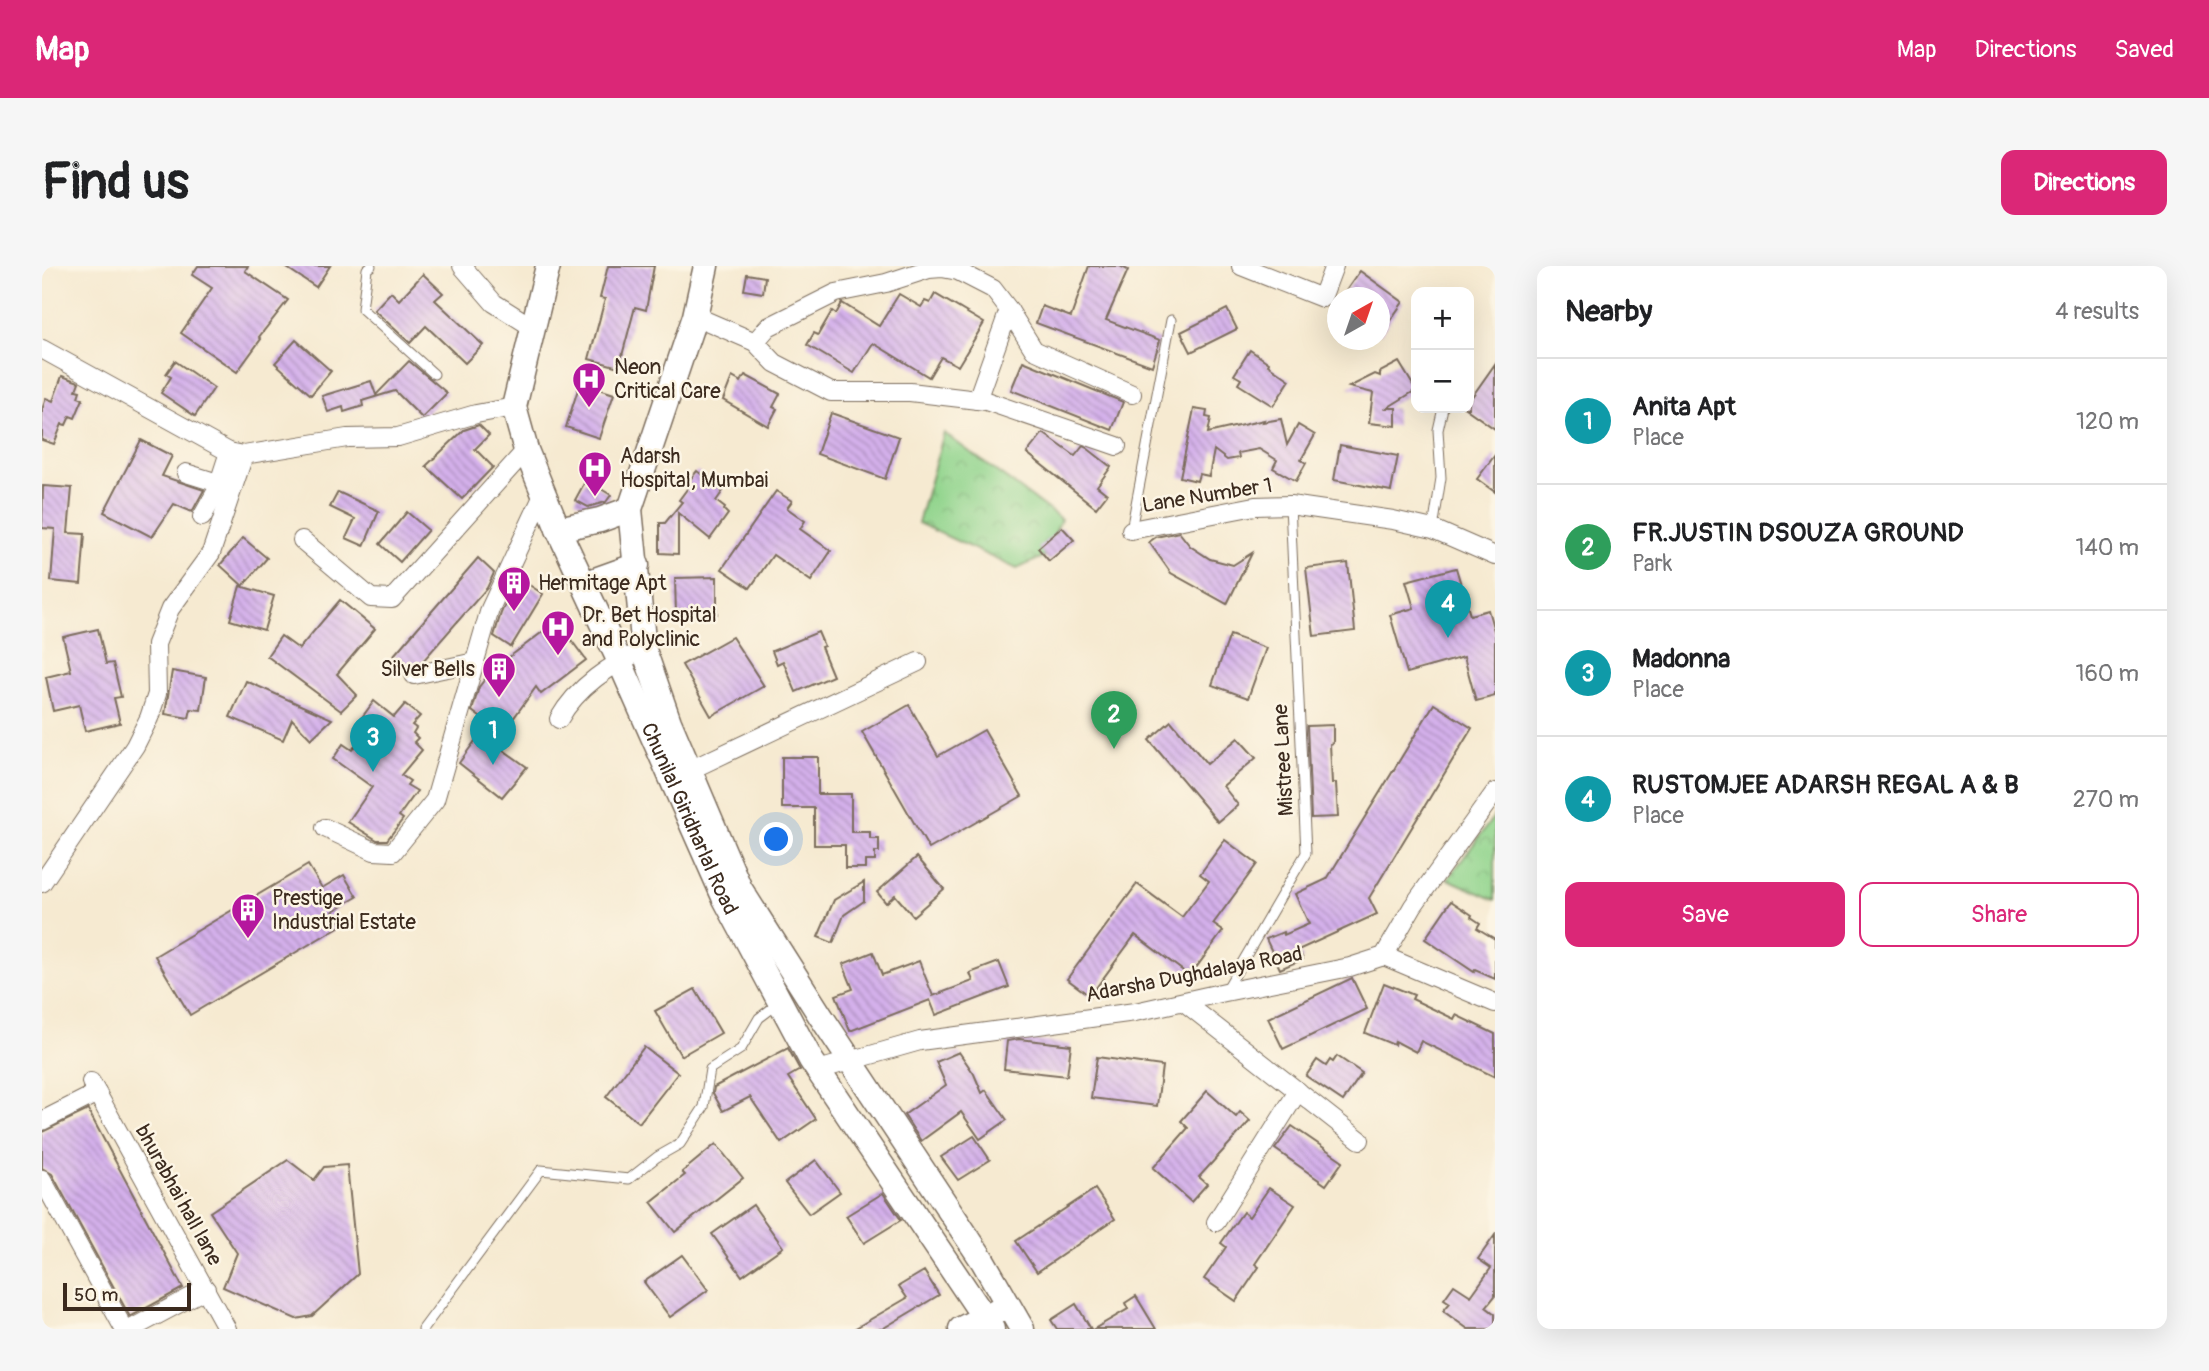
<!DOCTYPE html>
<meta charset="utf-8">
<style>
body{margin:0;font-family:Pangolin,sans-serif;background:#f6f6f6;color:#202124}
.controls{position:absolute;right:21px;top:21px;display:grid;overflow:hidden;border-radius:14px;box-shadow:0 7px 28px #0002}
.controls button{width:63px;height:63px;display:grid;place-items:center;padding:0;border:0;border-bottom:2px solid #e0e0e0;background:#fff;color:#202124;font:35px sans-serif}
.compass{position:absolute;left:1285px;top:21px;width:63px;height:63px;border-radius:50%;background:#fff;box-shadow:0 7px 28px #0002;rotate:40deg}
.scale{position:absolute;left:21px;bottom:18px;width:128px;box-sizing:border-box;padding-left:7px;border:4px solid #3b2a1e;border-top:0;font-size:19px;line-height:24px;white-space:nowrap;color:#3b2a1e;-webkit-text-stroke:5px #fcf5e5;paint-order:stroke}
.you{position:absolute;left:735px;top:574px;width:24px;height:24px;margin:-18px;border:5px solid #fff;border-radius:50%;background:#1a73e8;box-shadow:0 0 0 10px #1a73e833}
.badge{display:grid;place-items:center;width:46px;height:46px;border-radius:50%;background:#db2777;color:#fff;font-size:23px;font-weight:700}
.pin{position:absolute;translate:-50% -58px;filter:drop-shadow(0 2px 4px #0008)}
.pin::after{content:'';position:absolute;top:37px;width:24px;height:21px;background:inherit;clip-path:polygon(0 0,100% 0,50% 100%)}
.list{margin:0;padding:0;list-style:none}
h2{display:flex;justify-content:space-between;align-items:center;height:91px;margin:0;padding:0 28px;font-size:30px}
h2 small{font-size:23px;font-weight:400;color:#757577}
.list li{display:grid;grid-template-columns:46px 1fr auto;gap:21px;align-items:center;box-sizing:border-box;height:126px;padding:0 28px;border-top:2px solid #e0e0e0}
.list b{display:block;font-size:26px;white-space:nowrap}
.list p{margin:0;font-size:23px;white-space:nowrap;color:#757577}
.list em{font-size:23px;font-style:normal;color:#757577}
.actions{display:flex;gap:14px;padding:21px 28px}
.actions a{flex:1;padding:16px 0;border:2px solid #db2777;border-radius:14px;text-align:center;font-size:24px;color:#db2777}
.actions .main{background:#db2777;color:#fff}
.map{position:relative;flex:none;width:1453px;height:1063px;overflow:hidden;border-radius:14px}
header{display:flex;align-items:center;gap:42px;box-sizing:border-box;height:98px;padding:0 35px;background:#db2777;color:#fff}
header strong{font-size:33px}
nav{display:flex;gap:38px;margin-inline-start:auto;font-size:24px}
.intro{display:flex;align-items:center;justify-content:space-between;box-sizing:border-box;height:168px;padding:0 42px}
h1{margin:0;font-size:49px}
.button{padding:18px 32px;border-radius:14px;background:#db2777;color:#fff;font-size:24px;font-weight:700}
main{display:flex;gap:42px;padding:0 42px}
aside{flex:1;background:#fff;border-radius:14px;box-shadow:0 7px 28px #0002}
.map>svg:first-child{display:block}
.park{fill:url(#park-crowns);stroke:#667f55;stroke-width:2}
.building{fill:url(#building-back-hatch)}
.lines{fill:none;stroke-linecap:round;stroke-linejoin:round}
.lane-casing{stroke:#7c6d5d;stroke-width:11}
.street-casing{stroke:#7c6d5d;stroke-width:20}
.secondary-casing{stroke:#7c6d5d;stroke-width:27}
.lane{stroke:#fff;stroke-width:9}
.street{stroke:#fff;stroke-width:18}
.secondary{stroke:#fff;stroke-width:24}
.labels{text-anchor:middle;stroke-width:5;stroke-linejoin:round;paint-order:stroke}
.poi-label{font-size:21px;fill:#3b2a1e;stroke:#fcf5e5;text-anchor:start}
.street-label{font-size:21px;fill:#3b2a1e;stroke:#fcf5e5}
</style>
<header>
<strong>Map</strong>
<nav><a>Map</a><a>Directions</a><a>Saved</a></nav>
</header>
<div class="intro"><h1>Find us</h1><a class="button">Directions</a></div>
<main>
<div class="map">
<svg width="1453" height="1063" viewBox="0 0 1453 1063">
<defs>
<pattern id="park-crowns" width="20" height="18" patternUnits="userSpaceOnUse" patternTransform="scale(1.75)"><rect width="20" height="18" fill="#90d48c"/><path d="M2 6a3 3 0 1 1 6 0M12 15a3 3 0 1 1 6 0" fill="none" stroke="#7db678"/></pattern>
<pattern id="building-back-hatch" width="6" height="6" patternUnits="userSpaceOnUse" patternTransform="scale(1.75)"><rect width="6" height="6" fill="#d4b0eb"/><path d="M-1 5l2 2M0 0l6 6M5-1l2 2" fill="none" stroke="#ad8fbe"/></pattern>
</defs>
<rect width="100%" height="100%" fill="#fcf5e5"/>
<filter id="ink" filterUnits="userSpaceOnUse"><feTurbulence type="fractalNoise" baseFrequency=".0143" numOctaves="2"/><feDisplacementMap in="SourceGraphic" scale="14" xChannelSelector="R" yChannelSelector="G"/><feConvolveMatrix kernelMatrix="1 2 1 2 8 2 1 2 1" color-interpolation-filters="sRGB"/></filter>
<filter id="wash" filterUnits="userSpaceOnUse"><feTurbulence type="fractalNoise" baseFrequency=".00686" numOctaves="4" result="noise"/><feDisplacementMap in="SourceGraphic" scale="28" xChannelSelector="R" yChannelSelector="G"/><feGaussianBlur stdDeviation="1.57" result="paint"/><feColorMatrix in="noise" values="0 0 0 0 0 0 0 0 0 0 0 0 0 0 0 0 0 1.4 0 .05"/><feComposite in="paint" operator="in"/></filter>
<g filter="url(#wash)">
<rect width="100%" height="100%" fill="#f6ead1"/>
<g class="park">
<path d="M902,167l117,86 -16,37 -28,13 -99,-46z"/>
<path d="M1453,549v85l-47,-21z"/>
</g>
<g id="blocks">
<g class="building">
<path d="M156,0h50l-3,5 43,29 -29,37 2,2 -24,33 -56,-39 31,-45 -20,-13z"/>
<path d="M242,0h46l-14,21z"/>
<path d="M566,0h46l-8,44 -11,-3 -16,60 -30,-8 16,-60 -5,-1z"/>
<path d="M1047,0h31l8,4 -22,50 54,20 -8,26 -116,-43 6,-17 29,11z"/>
<path d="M1318,5l43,31 -23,33v-37h-39z"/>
<path d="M381,8l20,19 -8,7 48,45 -18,18 -39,-37 -16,17 -36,-33 17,-18 8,8z"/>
<path d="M705,8l18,3 -2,16 -19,-3z"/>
<path d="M857,28l22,13 4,-6 5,2 5,-9 49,29 -26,43 -17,-9 -12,20 -56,-34 -19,30 -47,-28 7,-12 4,2 14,-24 4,3 6,-11 37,23z"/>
<path d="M1185,43l10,20 -46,23 -10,-20z"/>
<path d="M254,74l35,31 -20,24 -36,-32z"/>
<path d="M1208,84l19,13 -1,2 22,15 -17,26 -35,-22 3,-5 -7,-4z"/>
<path d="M133,95l39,27 -19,28 -34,-23 10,-16 -5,-3z"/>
<path d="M367,95l38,32 -25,25 -27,-27 -33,10 1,5 -19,6 -1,-5 -15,5 -6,-16 49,-15 5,14z"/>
<path d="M981,95l100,41 -11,28 -101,-40z"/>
<path d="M1357,96l17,28 -29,18h9v18l-27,-3 4,-30 -24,-6 26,-13 5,2v-4z"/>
<path d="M1453,98v65l-30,-21h4v-7z"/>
<path d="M703,109l35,19 -7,13 4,2 -9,17 -45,-26 9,-23 9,5z"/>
<path d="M20,110l17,6 -3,8 4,1 -2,6 5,2 -8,19 -5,-2 -4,9 -4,-1 -8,20 -12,-4v-30l4,-12 7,3z"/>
<path d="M538,117l34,11 -15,44 -33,-11z"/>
<path d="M1152,143l13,2 -1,6 5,1 -3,15 56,-13 -1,2 18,-3 6,26 11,-20 17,10 -14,25 5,3 -10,18 -23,-13 4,-8 -18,-11 -21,4 1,5 -12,2 -13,-10 -5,26 -10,-2 -2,7 -17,-4z"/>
<path d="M789,147l68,24 -14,42 -68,-25z"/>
<path d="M437,159l10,10 -14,14 18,18 -31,32 -36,-33 38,-36z"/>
<path d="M1001,167l32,23 8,-10 4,2 24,19 -14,19 10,8 -11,14 -69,-55z"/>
<path d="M99,174l31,16 -10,20 42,14 -12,22 -18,-8 -22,33 -48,-25z"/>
<path d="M1298,179l58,11 -7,35 -57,-11z"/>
<path d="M1453,189v37l-18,-13z"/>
<path d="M655,205l26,20 -7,10 9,7 -1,2 4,4 -18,25 -32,-26v41l-18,-1v-30h5l17,-21 -3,-2 11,-15 -3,-2z"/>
<path d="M544,214l25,15 -5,7 -18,5 -13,-7z"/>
<path d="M1,220l29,2 -4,45 17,1 -4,50 -30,-3 4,-52 -13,-1z"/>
<path d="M734,225l16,10 -5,7 18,13 -5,8 31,22 -20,30 -38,-26 -23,33 -28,-19z"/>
<path d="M296,226l41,19 -15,35 -18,-8 9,-19 -25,-12z"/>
<path d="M365,246l21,18 -28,32 -20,-18z"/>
<path d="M1020,261l12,13 -25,21 -11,-13z"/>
<path d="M1137,266l11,14 20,13 23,6 19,-12 -25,51 -56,-31 -22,-31 7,-5z"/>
<path d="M201,272l24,20 -24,28 -23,-21z"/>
<path d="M436,292l16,15 -7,15 -64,73 -16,5 -13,-11z"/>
<path d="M1306,297l7,68 -41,5 -8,-68z"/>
<path d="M1414,302l14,47 18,-5 7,24v62l-19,5 -12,-44 -57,16 -17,-58 24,-7 -8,-27z"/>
<path d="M475,311l26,17 -32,53 -17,-11 7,-23z"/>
<path d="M675,311v37l-41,1 -1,-37z"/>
<path d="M198,320l34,10 -10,34 -34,-10z"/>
<path d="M298,334l35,29 -38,45 20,21 -16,16 -74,-55 14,-20 18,13z"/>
<path d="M515,355l29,39 -45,34 -5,-7 -41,57 32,23 -25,30 -43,-34 29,-40 -16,-12 7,-24 13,-17z"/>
<path d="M56,363l8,35 7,-1 8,34 -7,1 6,25 -35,8 -6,-26 -26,6 -7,-34 25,-6 -8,-34z"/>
<path d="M776,366l6,14 -3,1 12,29 -37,16 -13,-31 -6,3 -5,-13z"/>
<path d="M1188,369l36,13 -18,50 -36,-13z"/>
<path d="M690,371l32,49 -53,30 -29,-51z"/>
<path d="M130,405l34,6 -5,33 -10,-1 -2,9 -24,-4z"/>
<path d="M204,415l52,23 34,15 -21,20 -19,-20 -9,21 -53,-23z"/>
<path d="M332,435l20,16 11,-13 15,12 -8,9 4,3 -3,5 5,5 -4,4 8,8 -21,25 9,6 -3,4 10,6 -18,25 4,3 -16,21h-10l-29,-18 24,-35 -39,-28 10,-15 9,6 17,-23 -9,-7z"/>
<path d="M1392,438l38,24 -103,170 8,16 -79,36 5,9 -23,10 -14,-30 17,-7 1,3 25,-11 -14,-30 32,-15z"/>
<path d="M867,439l29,51 46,-26 38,66 -93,53 -67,-117z"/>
<path d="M1129,455l36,43 31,-26 18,20 -33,28 15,19 -20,17 -69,-82z"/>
<path d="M1291,459v18l-3,1 2,39h4l2,34 -27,1 -4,-92z"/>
<path d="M740,491h36v37h33v38h19v7h9v13h-4v9h-10v7h-20v-23h-31v-37h-32z"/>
<path d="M1183,574l32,24 -44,60 10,7 -33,45 -55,-41 -45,61 -23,-17 70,-95 45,33 27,-36 -9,-7z"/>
<path d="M875,591l27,32 -31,27 -18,-21 -9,8 -9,-11z"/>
<path d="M266,599l14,23 22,-13 13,22 -24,14 9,14 -152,90 -35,-59z"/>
<path d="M822,616v19l-20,14 -11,28 -15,-6 16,-37z"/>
<path d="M1409,635l21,14 -1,2 9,6 -3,5 18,11v40l-20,-9 -1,2 -49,-33z"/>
<path d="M831,686l9,23 37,-14 14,35 40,-15 -3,-8 29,-11 10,25 -73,28 -6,-15 -80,31 -14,-36 17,-6 -10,-25z"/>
<path d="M1310,712l15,31 -84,40 -15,-31z"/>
<path d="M1342,717l30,12 -2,4 42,20 2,-4 39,19v43l-74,-36 -5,11 -21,-11 -1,4 -29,-12z"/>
<path d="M653,723l26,44 -40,23 -26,-45z"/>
<path d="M977,773l52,6 -4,31 -63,-7 3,-28z"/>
<path d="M602,781l34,26 -39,50 -33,-26z"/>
<path d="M746,782l12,22 -12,7 28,42 -35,24 -31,-46 -27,14 -10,-18 1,-6z"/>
<path d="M917,786l15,22 8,19 4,-3 21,30 -27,19 -19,-27 -40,29 -17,-26 42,-30 -10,-23z"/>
<path d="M1295,790l25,17 -19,28 -37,-25 11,-16 9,6 4,-6 3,2z"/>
<path d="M1055,791l65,9 -5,40 -66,-8z"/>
<path d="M1165,825l29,26 4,-5 10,9 -51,56 8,7 -16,18 -38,-34 35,-40 -7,-7z"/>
<path d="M46,844l95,178 -53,29 -78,-143 -10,-6v-36z"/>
<path d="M1250,860l51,35 -17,24 -51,-36z"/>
<path d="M932,870l16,24 -32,20 -17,-23z"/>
<path d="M674,878l27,34 -68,54 -24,-30 34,-27 -3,-3z"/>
<path d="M246,894l26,20 10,-13 23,-2 11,109 -46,42 -16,3 -73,-32 14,-34 -27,-41z"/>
<path d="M774,894l24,32 -31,22 -24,-31z"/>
<path d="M1227,922l26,17 -40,59 4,3 -23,34 -32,-22 22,-32 -5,-4 22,-31 6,5z"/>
<path d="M1053,923l20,30 -78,53 -21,-31z"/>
<path d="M841,927l18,27 -37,23 -18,-27z"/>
<path d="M711,939l30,42 -41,29 -30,-42z"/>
<path d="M1453,969v61l-9,11 9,7v15h-27l-25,-18 7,-8 -6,-4 10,-14 17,11 20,-28 -13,-9z"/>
<path d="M640,989l26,35 -38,27 -26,-35z"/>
<path d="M882,1005l15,24 -57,34h-28l53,-31 -8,-12z"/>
<path d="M1094,1030l20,33h-62l34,-20 -3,-6z"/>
<path d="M1034,1038l15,25h-34l-6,-9z"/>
</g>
</g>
</g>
<g filter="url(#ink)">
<use href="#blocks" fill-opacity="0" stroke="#7c6d5d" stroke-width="2"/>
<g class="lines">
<g class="lane-casing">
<g id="lane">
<path d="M329,0l-4,3 -5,40 72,65"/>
<path d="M1391,263l8,-51 -3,-48 5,-22"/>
<path d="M1089,264l40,-210"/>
<path d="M1183,726l81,-139 -16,-348"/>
<path d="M381,1063l118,-159 88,9 28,-22 23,-13 24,-37 6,-38 31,-20 18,-31 20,-15"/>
</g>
</g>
<g class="street-casing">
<g id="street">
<path d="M420,0l32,37 38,24"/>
<path d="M1199,0l81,32 12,-32"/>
<path d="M653,50l60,26 20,21 56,29h79l76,9 131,45"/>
<path d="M713,76l13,-15 68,-34 50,-10 43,-14 13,-1 16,3 35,18 16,21 25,40 98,44"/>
<path d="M0,83l187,103 15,3 103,-17 51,-1 78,-23 38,-7"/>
<path d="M935,134l32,-90"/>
<path d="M144,207l32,10"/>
<path d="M160,251l14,-25 13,-40"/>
<path d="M1089,264l124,-24 35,-1 103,15 40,9 62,27"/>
<path d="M260,274l69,58 21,1 134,-149"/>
<path d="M372,409l61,-13"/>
<path d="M517,453c18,-32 52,-55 85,-69"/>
<path d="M648,504l228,-108"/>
<path d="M283,562l49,23 19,1 42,-52 55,-191 54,-116"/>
<path d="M0,617l93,-137 14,-28 8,-24 -1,-50 14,-35 41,-56 33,-98"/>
<path d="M1342,690l111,47"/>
<path d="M1142,736l176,138"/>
<path d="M776,804l102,-29 215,-29 90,-20 125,-25 34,-11 29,-50 82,-114"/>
<path d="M49,816l136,247"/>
<path d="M0,855l55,-28"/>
<path d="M0,913l82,150"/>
<path d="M1174,956l82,-131"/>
<path d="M89,1063l75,-40"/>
</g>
</g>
<g class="secondary-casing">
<g id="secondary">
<path id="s1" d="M506,0l-34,141 12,43 32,79 61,131 105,237 87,163 181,269"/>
<path d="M664,0l-11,50 -65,193 14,141 25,72 71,167 80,126 163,246 39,68"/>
<path d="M516,263l42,-9 30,-11"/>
<path d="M542,318l53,-19"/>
<path d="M919,1063l37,-19"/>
</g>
</g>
<use href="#lane" class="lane"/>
<use href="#street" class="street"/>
<use href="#secondary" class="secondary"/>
</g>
</g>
<defs>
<g id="hospital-pin" transform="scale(1.75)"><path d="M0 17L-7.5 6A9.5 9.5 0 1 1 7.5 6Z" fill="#b5179e" stroke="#fcf5e5"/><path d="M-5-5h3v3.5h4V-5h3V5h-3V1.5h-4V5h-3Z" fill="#fff"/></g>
<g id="building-pin" transform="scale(1.75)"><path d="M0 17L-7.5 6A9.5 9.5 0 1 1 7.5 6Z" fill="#b5179e" stroke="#fcf5e5"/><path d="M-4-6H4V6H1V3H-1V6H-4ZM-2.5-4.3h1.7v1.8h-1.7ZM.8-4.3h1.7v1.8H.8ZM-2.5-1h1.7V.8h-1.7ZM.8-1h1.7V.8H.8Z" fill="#fff"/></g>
</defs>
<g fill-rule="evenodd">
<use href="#hospital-pin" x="547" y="113"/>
<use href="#hospital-pin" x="553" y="202"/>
<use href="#building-pin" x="472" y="317"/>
<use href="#hospital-pin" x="516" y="361"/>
<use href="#building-pin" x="457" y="403"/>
<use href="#building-pin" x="206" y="644"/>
</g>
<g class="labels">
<g class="poi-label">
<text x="572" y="108">Neon<tspan x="572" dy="24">Critical Care</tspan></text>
<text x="578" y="197">Adarsh<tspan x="578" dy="24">Hospital, Mumbai</tspan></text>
<text x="496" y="324">Hermitage Apt</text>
<text x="540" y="356">Dr. Bet Hospital<tspan x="540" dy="24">and Polyclinic</tspan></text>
<text x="433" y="410" text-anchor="end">Silver Bells</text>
<text x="230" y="639">Prestige<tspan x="230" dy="24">Industrial Estate</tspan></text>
</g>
<g class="street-label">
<text transform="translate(1165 229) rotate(-9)" y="7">Lane Number 1</text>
<text transform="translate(1241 494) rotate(-93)" y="7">Mistree Lane</text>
<text dy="7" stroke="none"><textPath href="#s1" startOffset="593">Chunilal Giridharlal Road</textPath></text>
<text transform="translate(1152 708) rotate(-11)" y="7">Adarsha Dughdalaya Road</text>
<text transform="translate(137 929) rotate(61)" y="7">bhurabhai hall lane</text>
</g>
</g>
</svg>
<div class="controls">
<button>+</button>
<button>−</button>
</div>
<svg class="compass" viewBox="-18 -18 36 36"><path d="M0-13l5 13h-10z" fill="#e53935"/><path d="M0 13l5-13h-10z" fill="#757577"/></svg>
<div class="scale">50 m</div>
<div class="you"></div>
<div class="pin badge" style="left:451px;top:499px;background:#0f9aa8">1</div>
<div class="pin badge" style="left:1072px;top:483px;background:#2e9e5b">2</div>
<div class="pin badge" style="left:331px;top:506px;background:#0f9aa8">3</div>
<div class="pin badge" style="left:1406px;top:372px;background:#0f9aa8">4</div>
</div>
<aside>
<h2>Nearby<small>4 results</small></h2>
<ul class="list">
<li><span class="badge" style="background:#0f9aa8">1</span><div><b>Anita Apt</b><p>Place</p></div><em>120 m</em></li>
<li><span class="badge" style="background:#2e9e5b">2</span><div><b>FR.JUSTIN DSOUZA GROUND</b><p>Park</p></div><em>140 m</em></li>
<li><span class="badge" style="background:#0f9aa8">3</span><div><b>Madonna</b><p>Place</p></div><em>160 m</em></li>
<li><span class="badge" style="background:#0f9aa8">4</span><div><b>RUSTOMJEE ADARSH REGAL A &amp; B</b><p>Place</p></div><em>270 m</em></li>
</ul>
<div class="actions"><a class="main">Save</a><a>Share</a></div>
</aside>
</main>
